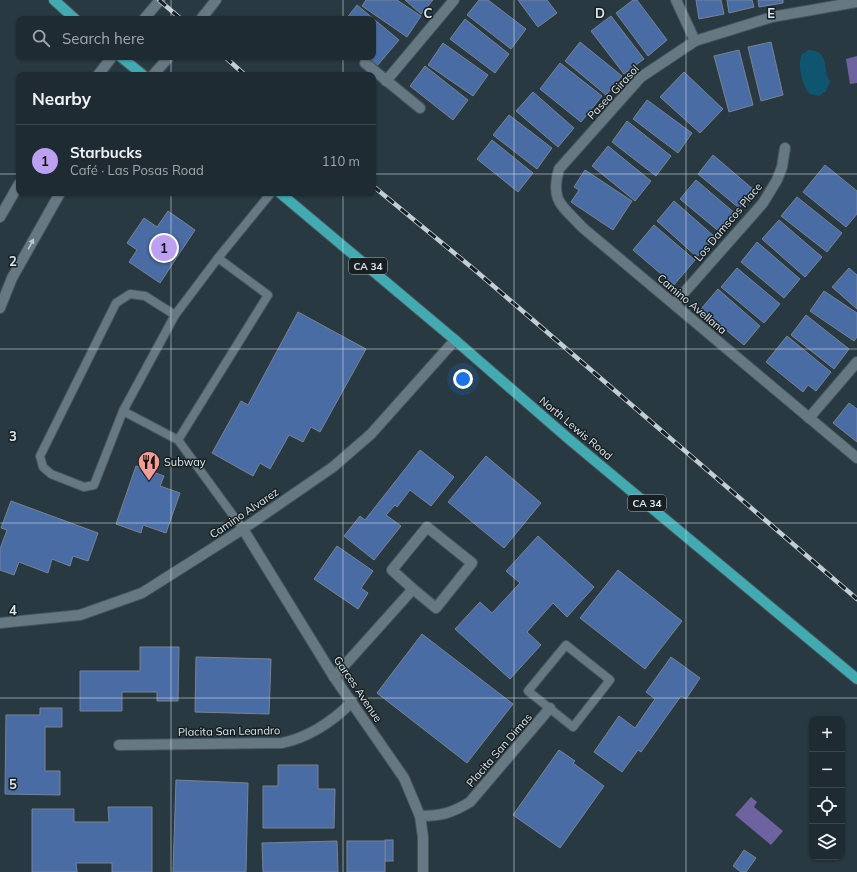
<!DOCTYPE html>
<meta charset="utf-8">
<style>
body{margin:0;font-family:Mulish,sans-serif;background:#2b373e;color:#f1f3f6}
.controls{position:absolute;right:12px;bottom:12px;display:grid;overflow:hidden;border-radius:8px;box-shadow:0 1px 3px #0004}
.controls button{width:36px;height:36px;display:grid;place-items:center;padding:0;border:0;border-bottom:1px solid #3c474d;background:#1e2b32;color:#f1f3f6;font:20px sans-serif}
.you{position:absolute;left:463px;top:379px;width:14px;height:14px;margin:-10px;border:3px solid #fff;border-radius:50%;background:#1a73e8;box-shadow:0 0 0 6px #1a73e833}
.badge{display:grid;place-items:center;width:26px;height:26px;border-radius:50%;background:#bca0f2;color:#111;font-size:13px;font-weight:700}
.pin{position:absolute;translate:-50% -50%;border:2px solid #fff;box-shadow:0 1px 4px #0006}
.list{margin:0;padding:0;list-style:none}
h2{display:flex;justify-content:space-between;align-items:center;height:52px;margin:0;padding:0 16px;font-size:17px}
h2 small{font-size:13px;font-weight:400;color:#a1a7ac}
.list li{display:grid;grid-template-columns:26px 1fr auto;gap:12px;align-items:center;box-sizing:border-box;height:72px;padding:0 16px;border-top:1px solid #3c474d}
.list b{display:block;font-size:15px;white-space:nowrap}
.list p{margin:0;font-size:13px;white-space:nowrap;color:#a1a7ac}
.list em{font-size:13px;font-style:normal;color:#a1a7ac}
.icon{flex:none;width:22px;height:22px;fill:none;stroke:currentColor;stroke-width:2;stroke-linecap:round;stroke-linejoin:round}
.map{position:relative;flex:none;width:857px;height:872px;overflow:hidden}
.search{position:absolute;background:#1e2b32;box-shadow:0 1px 3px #0004;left:16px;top:16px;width:360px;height:44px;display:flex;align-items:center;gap:10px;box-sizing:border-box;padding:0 14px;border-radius:8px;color:#a1a7ac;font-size:15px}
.panel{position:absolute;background:#1e2b32;box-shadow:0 1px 3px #0004;left:16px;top:72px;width:360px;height:124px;border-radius:8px}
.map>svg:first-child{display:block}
.green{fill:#10556f}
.water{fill:#6f62a1}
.building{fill:#4a6ca4;stroke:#798394}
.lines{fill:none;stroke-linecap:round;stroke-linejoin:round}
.service-casing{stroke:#45555c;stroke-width:10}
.minor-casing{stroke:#45555c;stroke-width:12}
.secondary-casing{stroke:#45555c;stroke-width:12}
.primary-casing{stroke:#45555c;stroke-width:12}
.service{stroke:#667983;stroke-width:8}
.minor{stroke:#667983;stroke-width:10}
.secondary{stroke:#667983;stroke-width:10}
.primary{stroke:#42abb2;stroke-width:10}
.rail-casing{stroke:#c2ced3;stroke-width:4.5}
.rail{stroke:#171f23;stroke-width:3;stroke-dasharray:9;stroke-linecap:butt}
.oneway{fill:#bbc8cf}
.grid{fill:none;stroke:#dfeaef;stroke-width:1;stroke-opacity:0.55}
.labels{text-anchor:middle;stroke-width:3;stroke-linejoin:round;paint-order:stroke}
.shield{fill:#171f23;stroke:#a3adb2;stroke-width:1}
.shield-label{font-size:10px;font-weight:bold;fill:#dfeaef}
.street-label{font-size:11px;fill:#dfeaef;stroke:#171f23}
.poi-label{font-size:11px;fill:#dfeaef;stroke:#171f23;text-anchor:start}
.grid-label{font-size:13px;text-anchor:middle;font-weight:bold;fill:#dfeaef;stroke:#171f23;stroke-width:3;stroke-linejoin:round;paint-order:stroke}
</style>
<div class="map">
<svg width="857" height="872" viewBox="0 0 857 872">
<rect width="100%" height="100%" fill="#283942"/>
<path class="green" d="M809,50c17,0 16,15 18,26l3,5 -4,10 -7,5 -9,-2c-8,-7 -13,-31 -8,-40z"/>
<g class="water">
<path d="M857,56v27l-7,1 -4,-25z"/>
<path d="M751,797l6,5 -3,5 29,24 -12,14 -36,-30z"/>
</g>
<g class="building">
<path d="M366,0h31l24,16 -14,21 -45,-31z"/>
<path d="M405,0h28l-12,14z"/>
<path d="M479,0h9l38,29 -15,20 -44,-34z"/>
<path d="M518,0h29l10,13 -19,14z"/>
<path d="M633,0h4l30,40 -19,16 -32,-43z"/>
<path d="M696,0h25l3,14 -25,5z"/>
<path d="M727,0h25l2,7 -25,6z"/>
<path d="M758,0h25v3l-24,4z"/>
<path d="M357,5l42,35 -22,26 -11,-9h7v-38h-27z"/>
<path d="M611,16l33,43 -20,15 -33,-43z"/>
<path d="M465,19l44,35 -14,19 -45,-34z"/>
<path d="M580,42l42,34 -16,19 -41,-34z"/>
<path d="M771,42l12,53 -22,6 -13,-54z"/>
<path d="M443,43l45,32 -15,21 -45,-31z"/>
<path d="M739,50l14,55 -24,7 -15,-56z"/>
<path d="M560,63l42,33 -21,26 -41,-33z"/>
<path d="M425,66l43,34 -15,20 -43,-34z"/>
<path d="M684,72l39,37 -23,24 -40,-36z"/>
<path d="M533,92l41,36 -16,19 -42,-36z"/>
<path d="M647,100l45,33 -14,20 -45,-34z"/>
<path d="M509,115l43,33 -15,21 -44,-34z"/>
<path d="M627,121l44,35 -15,20 -44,-34z"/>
<path d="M492,140l41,33 -15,19 -41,-33z"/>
<path d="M608,146l43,35 -16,20 -43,-35z"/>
<path d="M713,155l41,35 -15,18 -41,-34z"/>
<path d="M825,165l32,26v23l-11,13 -43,-35z"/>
<path d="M585,170l47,31 -19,29 -42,-28 8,-12 -5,-3z"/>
<path d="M696,180l41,35 -15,19 -42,-35z"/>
<path d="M797,197l45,36 -15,19 -46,-36z"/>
<path d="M674,201l41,36 -18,20 -40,-36z"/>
<path d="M168,211l27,19 -35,53 -31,-21 8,-12 -10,-7 17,-25 13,9z"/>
<path d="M779,220l43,37 -17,20 -43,-38z"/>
<path d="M654,225l41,35 -21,25 -41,-35z"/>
<path d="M757,242l43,37 -16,19 -43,-36z"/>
<path d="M737,268l43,36 -16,19 -43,-36z"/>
<path d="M849,268l8,7v34l-25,-22z"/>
<path d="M718,289l42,37 -16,19 -43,-36z"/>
<path d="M824,291l33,22v24l-3,4 -44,-30z"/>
<path d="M298,312l68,37 -46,83 -9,-5 -8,15 -14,-7 -19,34 -10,-6 -7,13 -41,-23 29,-52 7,4z"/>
<path d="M806,315l43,34 -15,20 -43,-34z"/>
<path d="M787,336l44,36 -15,19 -8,-6 -5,7 -37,-30z"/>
<path d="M849,403l8,6v33l-24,-19z"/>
<path d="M420,450l34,27 -23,29 -21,-16 -13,17 -2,-2 -9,10 15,11 -27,34 -30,-24 16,-20 5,4z"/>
<path d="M486,456l55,47 -37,45 -56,-46z"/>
<path d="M136,466l28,10 -4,10 20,7 -14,40 -23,-8 -2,8 -25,-9z"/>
<path d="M11,501l87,32 -10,28 -15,-5 -3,10 -18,-7 -4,14 -29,-11 -5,13 -14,-5v-21l7,-19 -6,-2z"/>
<path d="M538,536l56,51 -27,30 -14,-14 -26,29 14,13 -31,34 -55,-50 25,-27 12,11 28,-30 -14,-12z"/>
<path d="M337,546l36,25 -12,17 7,5 -10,16 -44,-30z"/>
<path d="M618,570l64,51 -37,48 -65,-51z"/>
<path d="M422,634l91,70 -46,59 -90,-70z"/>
<path d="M140,647h39l-1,54h-21v-9h-35v19h-42v-40h60z"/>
<path d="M196,657l75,2 -2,55 -74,-2z"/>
<path d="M671,657l29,21 -14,21 -5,-3 -40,56 -3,-2 -16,22 -28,-20 25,-36 16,12 20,-29 -9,-7z"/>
<path d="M40,708h22v19h-17v44h15v24l-55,-1 1,-79h34z"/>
<path d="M559,750l16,11 -2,2 31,23 -44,62 -47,-33z"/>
<path d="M278,765h40v24h17l-1,39h-71v-42h15z"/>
<path d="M176,780l72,3 -2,89h-73z"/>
<path d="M108,807h44v65h-40v-9h-36l1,9h-45v-63h42v13h35z"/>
<rect x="385" y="840" width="8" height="21"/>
<path d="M337,841l1,31h-75l-1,-29z"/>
<rect x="347" y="841" width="38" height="31"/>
<path d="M744,850l12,8 -10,14h-5l-8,-6z"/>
</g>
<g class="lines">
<g class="service-casing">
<g id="service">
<path d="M218,258l53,-65"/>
<path d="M123,411l52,-96"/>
<path d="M178,440l90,-145 -50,-37 -43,57 -30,-19 -15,-2 -14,9 -76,153 3,11 8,7 33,13 10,-2 29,-74 55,29 65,89"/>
<path d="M566,645l44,35 -37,47 -45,-36z"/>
</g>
</g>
<g class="minor-casing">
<g id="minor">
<path d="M676,0l19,41"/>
<path d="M857,2l-85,15 -77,24 -54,36 -82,92c-9,33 3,36 24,59l274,230"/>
<path d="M365,63l55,45"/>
<path d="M386,81l68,-81"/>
<path d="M674,304l89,-101 14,-23 5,-13 3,-19"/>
<path d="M809,418l48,-56"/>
<path d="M243,529l91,148 70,101 16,38 3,21v35"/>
<path d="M0,623l80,-8 62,-22 101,-64 90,-62 38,-33 84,-94"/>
<path d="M334,677l79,-88 -21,-19 35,-43 45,36 -36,45 -23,-19"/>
<path d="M119,745l163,-2c28,-6 50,-21 70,-41"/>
<path d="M420,816c21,0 32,-3 50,-14l80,-94"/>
</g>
</g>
<g class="secondary-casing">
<g id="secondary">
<path d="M144,19l16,-19"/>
<path d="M201,19l15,-19"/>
<path d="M98,75l14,-18"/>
<path d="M153,75l16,-18"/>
<path d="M0,217l19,-33"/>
<path d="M0,308l12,-30 48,-85"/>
</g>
</g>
<g class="primary-casing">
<g id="primary">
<path d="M54,0l21,19"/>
<path d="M121,57l22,18"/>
<path d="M280,193l175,147 115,100 287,239"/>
</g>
</g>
<use href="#service" class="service"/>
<use href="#minor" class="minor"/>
<use href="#secondary" class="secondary"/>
<use href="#primary" class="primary"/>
<g class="rail-casing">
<g id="rail">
<path d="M159,0l22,19"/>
<path d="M225,57l20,18"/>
<path d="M373,186l103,85 381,328"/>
</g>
</g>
<use href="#rail" class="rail"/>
</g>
<defs><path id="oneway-solid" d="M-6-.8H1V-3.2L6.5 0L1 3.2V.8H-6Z"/></defs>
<use class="oneway" href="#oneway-solid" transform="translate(31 244) rotate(-62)"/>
<path class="grid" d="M171,0v19M343,0v19M514,0v872M686,0v872M171,57v18M343,57v18M0,174h19M373,174h484M171,193v679M343,193v679M0,349h857M0,523h857M0,698h857"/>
<defs>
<g id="restaurant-pin" transform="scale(1.15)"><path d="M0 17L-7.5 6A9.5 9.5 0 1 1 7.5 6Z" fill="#f59c93" stroke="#171f23"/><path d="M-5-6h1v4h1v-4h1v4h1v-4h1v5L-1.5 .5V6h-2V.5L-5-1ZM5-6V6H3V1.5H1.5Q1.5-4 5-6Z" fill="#111"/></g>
</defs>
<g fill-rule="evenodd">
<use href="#restaurant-pin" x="149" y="462"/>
</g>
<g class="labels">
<g class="shield">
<rect x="349" y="258" width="38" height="16" rx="3"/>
<rect x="628" y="495" width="38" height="16" rx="3"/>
</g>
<g class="shield-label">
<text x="368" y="270">CA 34</text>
<text x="647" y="507">CA 34</text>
</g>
<g class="street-label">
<text transform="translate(613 92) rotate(-47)" y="4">Paseo Girasol</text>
<text transform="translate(728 222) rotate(-50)" y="4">Los Damscos Place</text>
<text transform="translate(692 304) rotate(40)" y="4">Camino Avellana</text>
<text transform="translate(576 428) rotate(40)" y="4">North Lewis Road</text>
<text transform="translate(244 513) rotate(-34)" y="4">Camino Alvarez</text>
<text transform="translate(358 689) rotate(56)" y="4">Garces Avenue</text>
<text transform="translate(229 731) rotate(-1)" y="4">Placita San Leandro</text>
<text transform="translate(499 750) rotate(-49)" y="4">Placita San Dimas</text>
</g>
<g class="poi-label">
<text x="164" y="466">Subway</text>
</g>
</g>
<g class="grid-label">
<text x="428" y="18">C</text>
<text x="600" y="18">D</text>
<text x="771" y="18">E</text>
<text x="13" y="266">2</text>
<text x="13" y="441">3</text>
<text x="13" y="615">4</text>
<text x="13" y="789">5</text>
</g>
</svg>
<div class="controls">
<button>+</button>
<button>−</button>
<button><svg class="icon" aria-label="locate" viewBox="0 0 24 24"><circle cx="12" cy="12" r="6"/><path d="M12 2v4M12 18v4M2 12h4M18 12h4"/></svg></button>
<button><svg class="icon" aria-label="layers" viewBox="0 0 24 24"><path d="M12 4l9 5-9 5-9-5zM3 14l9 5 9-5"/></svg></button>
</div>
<div class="you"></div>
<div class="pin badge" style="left:164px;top:248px">1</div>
<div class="search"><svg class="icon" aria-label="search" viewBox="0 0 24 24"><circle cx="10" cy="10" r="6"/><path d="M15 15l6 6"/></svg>Search here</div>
<section class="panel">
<h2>Nearby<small></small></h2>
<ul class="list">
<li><span class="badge">1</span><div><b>Starbucks</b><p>Café · Las Posas Road</p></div><em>110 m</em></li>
</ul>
</section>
</div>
